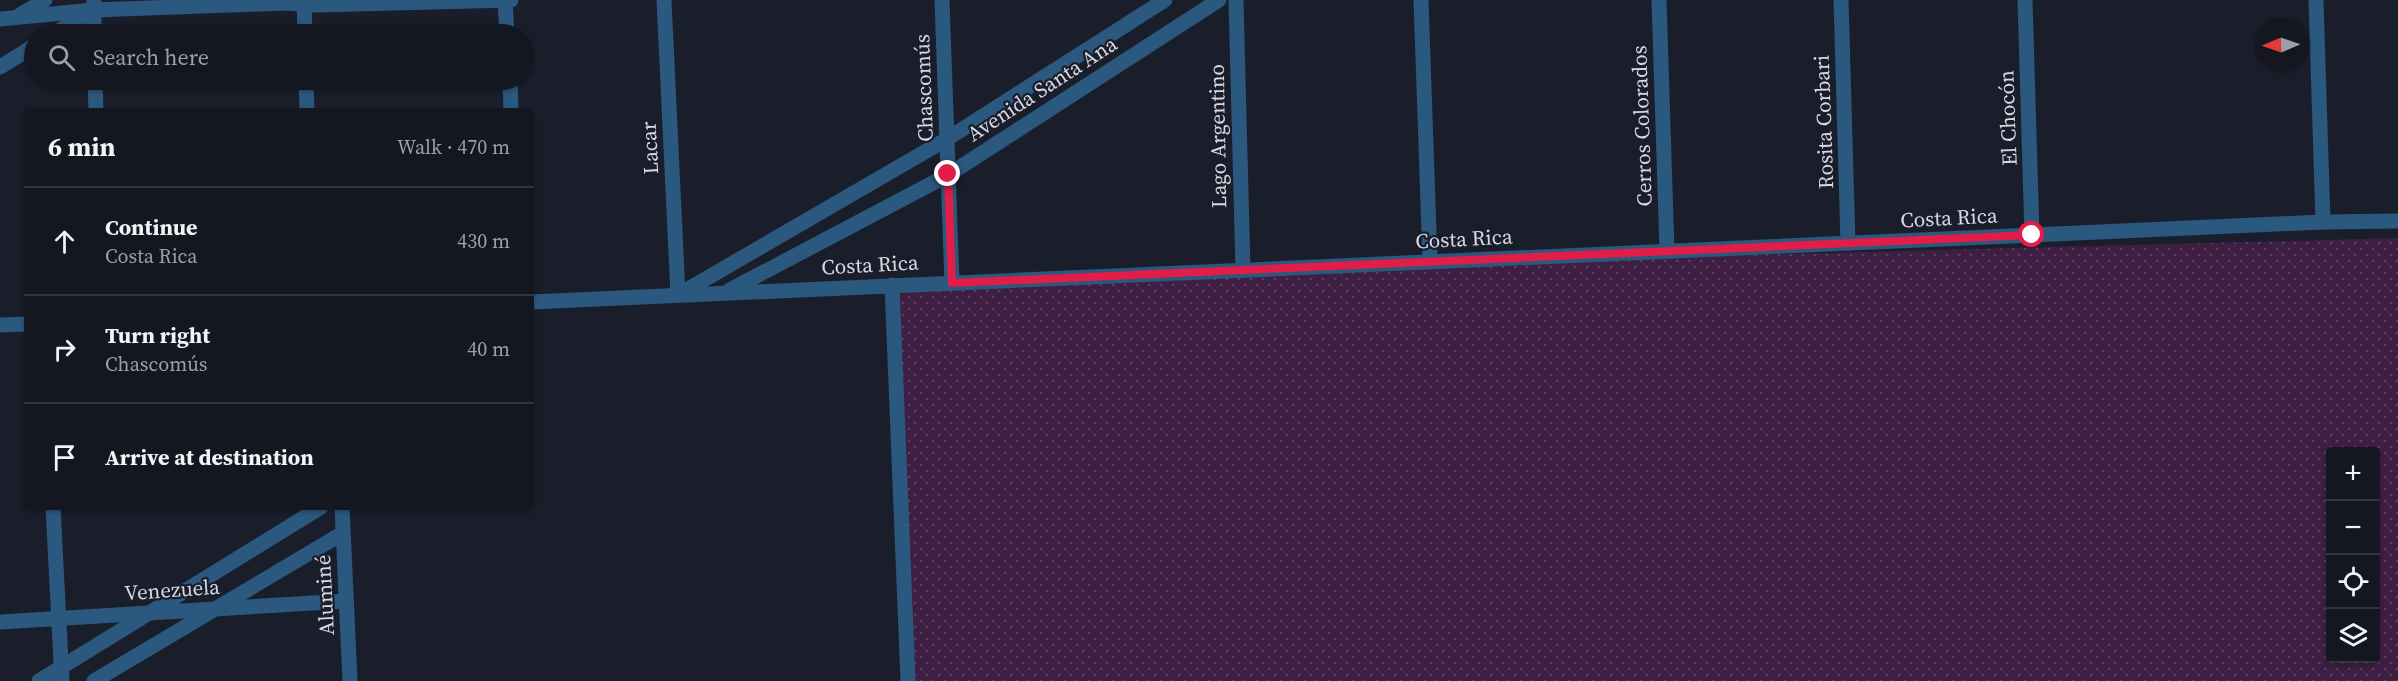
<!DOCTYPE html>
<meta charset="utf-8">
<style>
body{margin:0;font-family:"Source Serif 4",serif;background:#21232d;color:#f1f3f6}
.controls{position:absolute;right:18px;bottom:18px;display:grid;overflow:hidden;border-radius:6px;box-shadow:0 2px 4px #0004}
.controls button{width:54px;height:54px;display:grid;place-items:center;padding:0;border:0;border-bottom:2px solid #33353e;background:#141620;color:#f1f3f6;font:30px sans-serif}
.compass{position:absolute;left:2254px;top:18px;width:54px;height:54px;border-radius:50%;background:#141620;box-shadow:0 2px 4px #0004;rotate:268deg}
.stop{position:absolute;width:18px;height:18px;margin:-14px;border:4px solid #e11d48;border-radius:50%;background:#fff}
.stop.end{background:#e11d48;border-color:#fff;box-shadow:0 2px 6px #0008}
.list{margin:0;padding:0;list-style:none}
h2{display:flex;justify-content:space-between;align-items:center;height:78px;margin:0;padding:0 24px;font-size:26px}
h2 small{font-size:20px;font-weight:400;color:#9d9fa5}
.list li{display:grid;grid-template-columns:39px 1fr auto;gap:18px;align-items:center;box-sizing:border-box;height:108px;padding:0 24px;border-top:2px solid #33353e}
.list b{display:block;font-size:22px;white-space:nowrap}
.list p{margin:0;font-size:20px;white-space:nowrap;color:#9d9fa5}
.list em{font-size:20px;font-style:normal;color:#9d9fa5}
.icon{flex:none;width:33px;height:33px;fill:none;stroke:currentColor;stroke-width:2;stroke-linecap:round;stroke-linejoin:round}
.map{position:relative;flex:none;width:2398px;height:681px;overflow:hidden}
.search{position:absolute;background:#141620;box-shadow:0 2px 4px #0004;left:24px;top:24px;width:510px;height:66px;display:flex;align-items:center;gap:15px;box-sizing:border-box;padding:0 21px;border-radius:33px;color:#9d9fa5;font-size:22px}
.panel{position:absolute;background:#141620;box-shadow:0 2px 4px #0004;left:24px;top:108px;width:510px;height:402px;border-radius:6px}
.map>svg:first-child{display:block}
.grass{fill:url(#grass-dots);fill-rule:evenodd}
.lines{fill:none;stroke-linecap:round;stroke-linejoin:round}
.street{stroke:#2b587e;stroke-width:15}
.route{stroke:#e11d48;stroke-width:8}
.labels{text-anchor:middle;stroke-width:4.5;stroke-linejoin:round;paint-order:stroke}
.street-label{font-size:21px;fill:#d6d8e2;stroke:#1a1e2b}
</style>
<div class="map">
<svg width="2398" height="681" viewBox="0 0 2398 681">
<defs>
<pattern id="grass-dots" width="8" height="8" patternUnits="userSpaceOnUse" patternTransform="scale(1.5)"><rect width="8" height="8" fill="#3e1e42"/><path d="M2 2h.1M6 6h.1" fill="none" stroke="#593e5d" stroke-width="1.8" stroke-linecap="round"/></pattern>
</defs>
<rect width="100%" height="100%" fill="#1a1e2b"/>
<path class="grass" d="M2398,238v443h-1487l-13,-390 774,-34zM2330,452h46v206h-46z"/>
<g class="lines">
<g class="street">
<path d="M304,0l1,34"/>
<path d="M505,0l2,34"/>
<path d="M664,0l14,295 269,-156 218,-139"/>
<path d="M942,0l10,283"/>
<path d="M1236,0l7,270"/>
<path d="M1421,0l9,262"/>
<path d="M1659,0l8,251"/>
<path d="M1841,0l7,243"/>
<path d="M2025,0l7,235"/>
<path d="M2316,0l7,222"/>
<path d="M94,2v32"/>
<path d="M20,15l25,-15"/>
<path d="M0,19l94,-9 191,-7 31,2 195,-5"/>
<path d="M53,34l36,-21"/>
<path d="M0,67l34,-21"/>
<path d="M95,80l1,31"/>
<path d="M306,80l1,31"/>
<path d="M510,80l1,31"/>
<path d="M892,285l16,396"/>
<path d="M730,290l218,-115 271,-175"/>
<path d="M531,302l1792,-80 75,-1"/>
<path d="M0,325l27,-1"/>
<path d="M53,507l9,174"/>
<path d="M342,507l8,174"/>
<path d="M0,622l346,-21"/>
<path d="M39,681l282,-174"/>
<path d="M94,681l249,-148"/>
</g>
</g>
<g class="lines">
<path class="route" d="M948,174l4,109 1080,-48"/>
</g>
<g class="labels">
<g class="street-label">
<text transform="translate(924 88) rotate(-92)" y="7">Chascomús</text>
<text transform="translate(1042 89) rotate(-33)" y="7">Avenida Santa Ana</text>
<text transform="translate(2008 118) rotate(-92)" y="7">El Chocón</text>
<text transform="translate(1824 122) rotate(-92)" y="7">Rosita Corbari</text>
<text transform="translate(1642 126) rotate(-92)" y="7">Cerros Colorados</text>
<text transform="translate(1218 136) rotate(-91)" y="7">Lago Argentino</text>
<text transform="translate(650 148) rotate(-93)" y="7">Lacar</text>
<text transform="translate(1949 218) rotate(-3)" y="7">Costa Rica</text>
<text transform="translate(1464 239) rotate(-3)" y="7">Costa Rica</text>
<text transform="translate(870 265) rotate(-3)" y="7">Costa Rica</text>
<text transform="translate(172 590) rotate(-4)" y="7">Venezuela</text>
<text transform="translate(325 595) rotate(-93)" y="7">Aluminé</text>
</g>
</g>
</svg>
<div class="controls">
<button>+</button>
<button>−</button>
<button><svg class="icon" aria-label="locate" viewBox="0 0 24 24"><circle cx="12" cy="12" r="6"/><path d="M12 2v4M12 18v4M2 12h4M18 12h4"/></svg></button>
<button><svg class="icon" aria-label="layers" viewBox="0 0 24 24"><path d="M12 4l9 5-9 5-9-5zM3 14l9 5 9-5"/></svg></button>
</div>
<svg class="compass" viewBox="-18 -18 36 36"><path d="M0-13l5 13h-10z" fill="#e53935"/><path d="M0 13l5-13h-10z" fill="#9d9fa5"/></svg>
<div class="stop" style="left:2032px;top:235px"></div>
<div class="stop end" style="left:948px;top:174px"></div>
<div class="search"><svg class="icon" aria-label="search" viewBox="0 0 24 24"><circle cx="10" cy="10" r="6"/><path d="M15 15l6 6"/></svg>Search here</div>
<section class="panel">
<h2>6 min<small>Walk · 470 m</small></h2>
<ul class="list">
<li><svg class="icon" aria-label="ahead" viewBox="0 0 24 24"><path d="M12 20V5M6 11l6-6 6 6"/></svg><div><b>Continue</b><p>Costa Rica</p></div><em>430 m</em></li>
<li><svg class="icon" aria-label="right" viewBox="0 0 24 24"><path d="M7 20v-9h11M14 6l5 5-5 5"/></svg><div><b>Turn right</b><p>Chascomús</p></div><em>40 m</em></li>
<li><svg class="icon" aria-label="arrive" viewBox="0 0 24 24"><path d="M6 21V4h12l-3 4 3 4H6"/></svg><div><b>Arrive at destination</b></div></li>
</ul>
</section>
</div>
